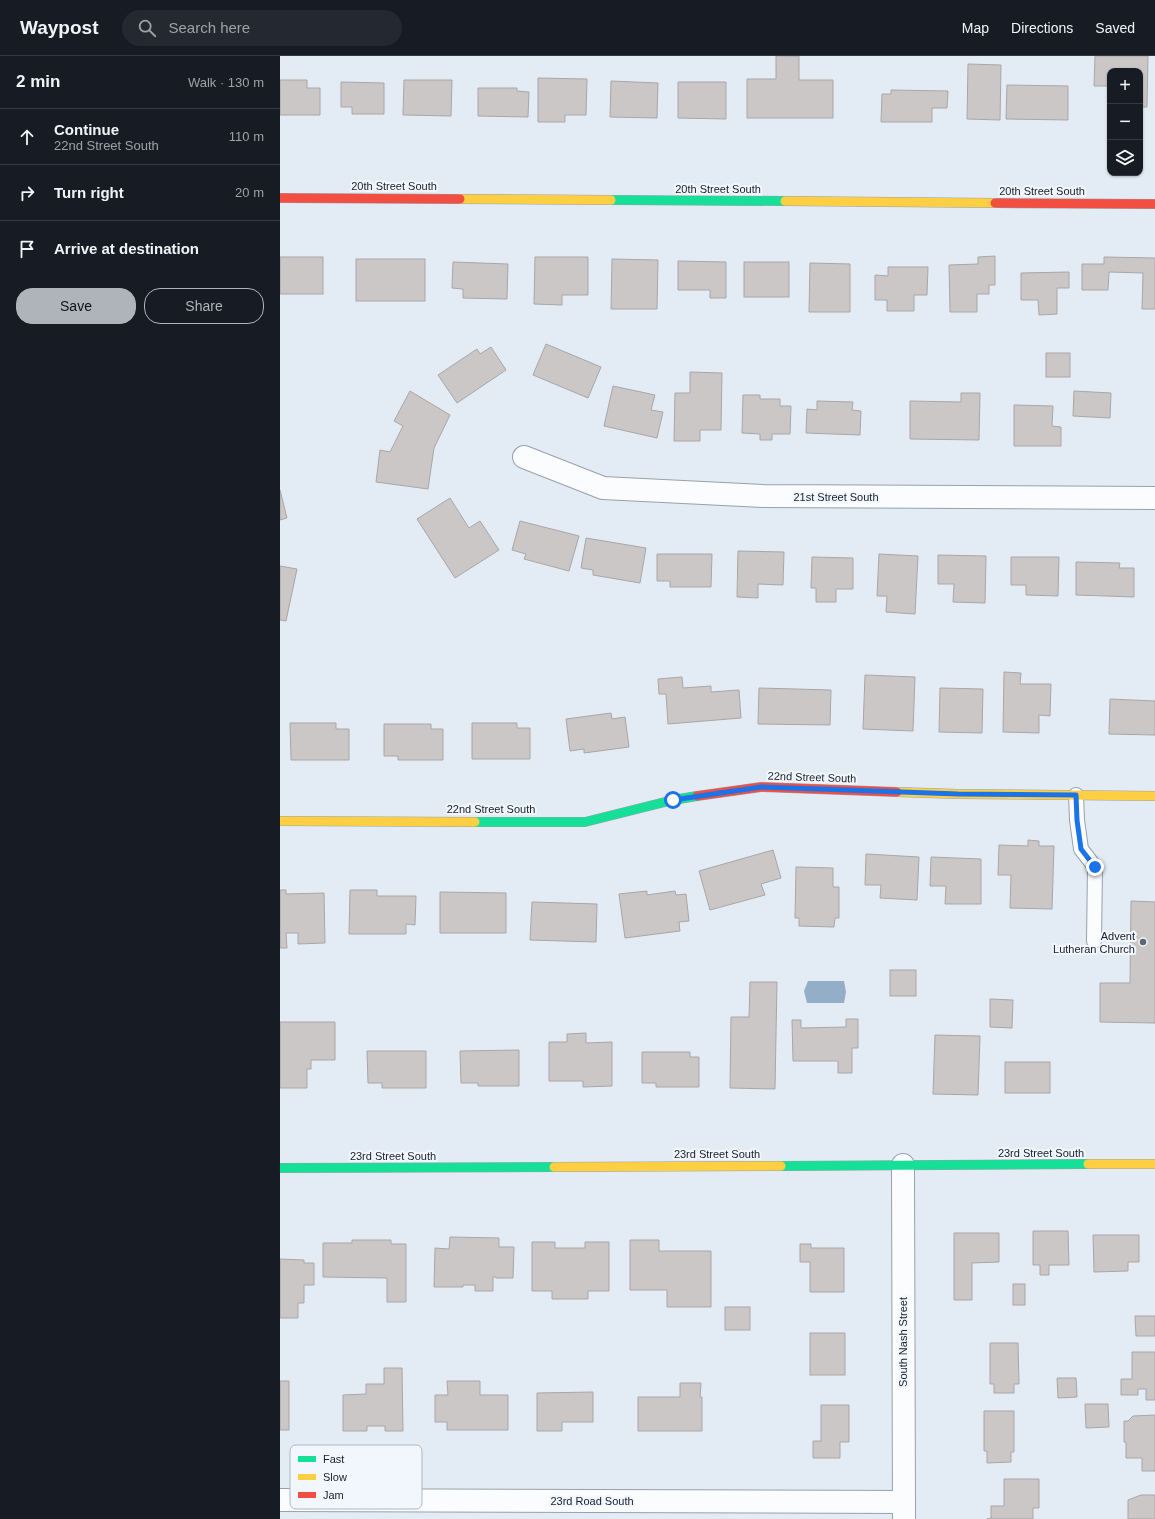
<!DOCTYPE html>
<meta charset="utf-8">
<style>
body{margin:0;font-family:Helvetica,sans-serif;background:#242831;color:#f1f3f6}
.controls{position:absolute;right:12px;top:12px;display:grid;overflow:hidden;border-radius:8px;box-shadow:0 1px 3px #0004}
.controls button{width:36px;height:36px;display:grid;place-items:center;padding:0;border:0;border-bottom:1px solid #363941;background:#171b24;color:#f1f3f6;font:20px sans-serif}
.stop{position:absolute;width:12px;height:12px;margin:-9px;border:3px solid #1a73e8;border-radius:50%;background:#fff}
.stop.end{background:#1a73e8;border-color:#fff;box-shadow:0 1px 4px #0008}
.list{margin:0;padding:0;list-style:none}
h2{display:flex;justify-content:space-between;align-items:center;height:52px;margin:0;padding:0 16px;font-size:17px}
h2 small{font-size:13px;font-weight:400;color:#9ea1a6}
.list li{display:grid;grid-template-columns:26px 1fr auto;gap:12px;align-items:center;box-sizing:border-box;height:56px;padding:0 16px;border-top:1px solid #363941}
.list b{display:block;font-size:15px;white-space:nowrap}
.list p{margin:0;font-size:13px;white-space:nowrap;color:#9ea1a6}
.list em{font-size:13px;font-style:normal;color:#9ea1a6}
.actions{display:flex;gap:8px;padding:12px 16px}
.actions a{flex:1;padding:9px 0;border:1px solid #afb4ba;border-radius:16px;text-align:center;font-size:14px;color:#afb4ba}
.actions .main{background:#afb4ba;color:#111}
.icon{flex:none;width:22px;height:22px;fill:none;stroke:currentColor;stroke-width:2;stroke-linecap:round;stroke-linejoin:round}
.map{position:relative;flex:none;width:875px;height:1463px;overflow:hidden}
header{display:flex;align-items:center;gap:24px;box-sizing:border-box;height:56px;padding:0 20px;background:#171b24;border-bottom:1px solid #363941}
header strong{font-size:19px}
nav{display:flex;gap:22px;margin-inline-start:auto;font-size:14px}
.search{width:280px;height:36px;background:#242831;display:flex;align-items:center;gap:10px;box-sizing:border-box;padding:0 14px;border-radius:22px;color:#9ea1a6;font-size:15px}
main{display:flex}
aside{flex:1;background:#171b24}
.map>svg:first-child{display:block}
.water{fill:#95aec7}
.building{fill:#cbc7c6;stroke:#a9a6a7}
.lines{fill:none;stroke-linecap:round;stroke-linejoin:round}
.lane-casing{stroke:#98a1a9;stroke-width:16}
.street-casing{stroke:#98a1a9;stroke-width:24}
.fast-casing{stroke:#98a1a9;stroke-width:10}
.slow-casing{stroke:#98a1a9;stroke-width:10}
.jam-casing{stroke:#98a1a9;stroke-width:10}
.lane{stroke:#fbfcfe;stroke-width:14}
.street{stroke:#fbfcfe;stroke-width:22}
.fast{stroke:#16e098;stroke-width:9}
.slow{stroke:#ffcf43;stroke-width:9}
.jam{stroke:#f24e42;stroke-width:9}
.route{stroke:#1a73e8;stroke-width:5}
.poi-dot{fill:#5e6771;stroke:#f2f7fe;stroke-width:1.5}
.labels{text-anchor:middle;stroke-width:4;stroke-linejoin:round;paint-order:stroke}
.street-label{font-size:11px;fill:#161f2a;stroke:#f2f7fe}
.poi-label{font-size:11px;fill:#161f2a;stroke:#f2f7fe;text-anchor:end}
.key{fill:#f2f7fe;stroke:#b0b6be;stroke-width:1}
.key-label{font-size:11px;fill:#161f2a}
</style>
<header>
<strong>Waypost</strong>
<div class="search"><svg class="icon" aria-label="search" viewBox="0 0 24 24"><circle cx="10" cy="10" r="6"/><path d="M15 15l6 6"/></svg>Search here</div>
<nav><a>Map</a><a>Directions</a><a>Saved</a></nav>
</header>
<main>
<aside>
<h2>2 min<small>Walk · 130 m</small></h2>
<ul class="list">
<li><svg class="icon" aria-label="ahead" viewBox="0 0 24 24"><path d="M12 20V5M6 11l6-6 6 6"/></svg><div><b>Continue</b><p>22nd Street South</p></div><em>110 m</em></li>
<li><svg class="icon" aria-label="right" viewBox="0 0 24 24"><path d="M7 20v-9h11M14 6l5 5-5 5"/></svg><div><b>Turn right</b></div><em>20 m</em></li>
<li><svg class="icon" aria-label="arrive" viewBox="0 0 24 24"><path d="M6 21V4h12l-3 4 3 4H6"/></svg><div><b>Arrive at destination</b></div></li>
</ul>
<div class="actions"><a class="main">Save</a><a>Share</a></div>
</aside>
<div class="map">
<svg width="875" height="1463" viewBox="0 0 875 1463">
<rect width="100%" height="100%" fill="#e3ecf5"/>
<path class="water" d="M528,925h36l2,11 -2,11h-37l-3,-12z"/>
<g class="building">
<path d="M496,0h23v24h34v38h-86v-39h29z"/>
<path d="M815,0h53l-1,51h-7v-36h-30v15h-16z"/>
<path d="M688,8l33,1 -1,55 -33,-1z"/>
<path d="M258,22l49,1 -1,36h-21v7h-27z"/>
<path d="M0,24h27v8h13v27h-40z"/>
<path d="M124,24h48l-1,36 -48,-1z"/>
<path d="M331,25l47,2 -1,35 -47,-1z"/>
<path d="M61,26l43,1v31h-32v-7h-11z"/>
<path d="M398,26h48v37l-48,-1z"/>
<path d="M727,29l61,1v34l-62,-1z"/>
<path d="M198,32h39v3l12,1 -1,25 -50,-1z"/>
<path d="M611,34l57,1 -1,17h-15v14h-51l1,-28h9z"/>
<path d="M715,200v29h-6v9h-12v18h-27l-1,-47 29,-1v-7z"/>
<rect x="0" y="201" width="43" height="37"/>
<path d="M255,201h53v38h-26v10l-28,-1z"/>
<path d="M824,201l51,1v51h-13l1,-36 -34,-1 -1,18h-26v-26h22z"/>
<rect x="76" y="203" width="69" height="42"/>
<path d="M332,203l46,1 -1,49h-46z"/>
<path d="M398,205l48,1v36h-16v-8h-32z"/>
<path d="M173,206l55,2 -1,35 -44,-1v-9l-11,-1z"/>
<rect x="464" y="206" width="45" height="35"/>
<path d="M530,207l40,1v48h-41z"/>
<path d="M608,211h40l-1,28h-13v16h-27v-11h-12v-25l13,1z"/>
<path d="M789,216v16h-12v26l-18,1 -1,-15h-17v-27z"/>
<path d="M266,288l55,23 -13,31 -55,-23z"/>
<path d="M211,291l15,23 -49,33 -19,-28 39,-26 3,5z"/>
<rect x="766" y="297" width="24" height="24"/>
<path d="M410,316l32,1 -1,57h-21v11h-26l1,-48h15z"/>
<path d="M333,330l42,9 -4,15 12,2 -6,26 -53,-12z"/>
<path d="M130,335l40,24 -16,33 -6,41 -52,-7 4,-32 10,2 13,-26 -9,-5z"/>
<path d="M794,335l37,2 -1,25 -37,-2z"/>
<path d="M681,337h19l-1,47 -69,-1v-38l51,1z"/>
<path d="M463,339h17v4h20v7h11l-1,28h-18v6h-12v-6l-18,-1z"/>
<path d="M537,345l36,1 -1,8 9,1 -1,24 -54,-2 1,-24 10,1z"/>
<path d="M734,349l39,1 -1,20 9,1v19h-47z"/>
<path d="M0,434l7,28 -7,2z"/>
<path d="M170,442l19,30 11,-7 19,29 -44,28 -38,-59z"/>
<path d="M240,465l59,15 -10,35 -45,-12 2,-5 -14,-4z"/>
<path d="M306,482l60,10 -6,35 -47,-8v-5l-12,-2z"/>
<path d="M458,495l46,1 -1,33 -25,-1v14l-21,-1z"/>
<path d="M377,498h55l-1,33h-41v-6h-13z"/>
<path d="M599,498l39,2 -3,58 -29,-2 1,-16h-10z"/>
<path d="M658,499l48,1 -1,47 -32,-1 1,-18h-16z"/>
<path d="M532,501l41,1v31h-17v13h-20v-14h-5z"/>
<path d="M731,501h48l-1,39 -32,-1v-10h-15z"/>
<path d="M796,506l44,1 -1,5h15v29l-58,-2z"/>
<path d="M0,510l17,3 -11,52 -6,-1z"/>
<path d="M724,616l17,1 -1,11h31l-1,32 -11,-1v18l-36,-1z"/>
<path d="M585,619l50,2 -2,54 -50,-2z"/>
<path d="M402,621l1,11 28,-2v6l28,-2 2,28 -73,6 -2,-30h-7l-1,-15z"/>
<path d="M479,632l72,2 -1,35 -72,-1z"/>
<path d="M660,632l43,1 -1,44 -43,-1z"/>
<path d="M830,643l45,2v34l-46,-1z"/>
<path d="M331,657l1,6 13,-2 4,30 -45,6v-4l-14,2 -4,-32z"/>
<path d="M10,667h46v6h13v31h-58z"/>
<path d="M192,667h45v5h13v31h-58z"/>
<path d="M104,668h47v5h12v31h-45v-4h-14z"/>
<path d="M748,784l11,1v5h15l-2,63 -42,-1 1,-33h-13l1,-30 29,1z"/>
<path d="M493,794l8,28 -20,6 4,11 -55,15 -11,-39z"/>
<path d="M586,798l53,3 -2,43 -37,-2 1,-13h-16z"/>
<path d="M651,801l50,2v45h-36l1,-18h-16z"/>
<path d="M516,811l37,1v19h6v31h-4l-1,9 -35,-1v-8h-4z"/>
<path d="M0,834h6v4l38,-1 1,50 -27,1v-11h-12l1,15h-7z"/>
<path d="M70,834h27v6h39l-1,29 -9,-1v10h-57z"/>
<path d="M367,835v4l28,-4 1,4 10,-1 3,27 -10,1 1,9 -55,7 -6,-44z"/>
<path d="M160,836l66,1v40h-66z"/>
<path d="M851,845l24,1v121l-55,-1v-39h30z"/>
<path d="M252,846l65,2 -1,38 -66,-2z"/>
<rect x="610" y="914" width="26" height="26"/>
<path d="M470,926h27l-2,107 -45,-1 1,-71h18z"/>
<path d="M710,943l23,1 -1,28 -22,-1z"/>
<path d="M566,963h12v29h-6v25h-14v-12h-45l-1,-41h9v8l45,-1z"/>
<path d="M0,966h55v38h-24v9h-4v19h-27z"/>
<path d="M306,977v10l26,-1v44l-29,1v-6h-34v-39h18v-8z"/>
<path d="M655,979l45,1 -2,59 -45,-1z"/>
<path d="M239,994v36h-41v-3h-17l-1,-32z"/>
<path d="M87,995h59v37h-44v-5h-14z"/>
<path d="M362,996h48v5h9v30h-43v-4h-14z"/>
<rect x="725" y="1006" width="45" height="31"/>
<path d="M753,1175h35l1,34h-20v10h-9v-10h-7z"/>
<path d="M674,1177h45v29l-27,1v37h-18z"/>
<path d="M813,1179h46v27h-11v9l-34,1z"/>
<path d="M170,1181l49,1v9h15l-1,31h-17v-1h-3v14h-18v-6h-12v2h-29l1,-39 14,1z"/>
<path d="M72,1184h39v4h15v58h-19v-24l-64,-1v-34h29z"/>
<path d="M350,1184h29v11h52v56h-44v-17h-37z"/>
<path d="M252,1186h23v6h30v-6h24v49h-21v8h-36v-8h-20z"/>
<path d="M520,1188h11v4h33v44h-34v-30h-10z"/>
<path d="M0,1203l24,1v3h10v22h-10v18h-6v15h-18z"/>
<rect x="733" y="1228" width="12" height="21"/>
<rect x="445" y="1251" width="25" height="23"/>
<path d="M855,1260h20v20h-19z"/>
<rect x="530" y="1277" width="35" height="42"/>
<path d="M710,1287h28l1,41h-5v9h-20v-9h-4z"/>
<path d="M852,1296h23v48h-9v-11h-8v6h-17v-16h11z"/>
<path d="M104,1312h18l1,63h-18v-5h-18v5h-24v-36l23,-1v-10h18z"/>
<path d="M777,1322h19l1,19 -19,1z"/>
<rect x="0" y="1325" width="9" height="49"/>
<path d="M167,1325h33v14h28v35h-61v-8h-12v-27h13z"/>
<path d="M400,1327h21l-1,14h2v34h-64v-34h42z"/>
<path d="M313,1336v30h-31v9h-25v-38z"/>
<path d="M805,1348h23l1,23 -23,1z"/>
<path d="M541,1349h28v37h-9v16h-27v-17h8z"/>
<path d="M704,1355h30v41h-3v10l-24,1v-12h-3z"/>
<path d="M875,1359v56h-13v-13h-16v-16h-2v-21h4l5,-5z"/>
<path d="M724,1423h35v29h-6v11h-46l4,-1v-12h13z"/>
<path d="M861,1439h14v24h-27v-19z"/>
</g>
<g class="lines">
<g class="lane-casing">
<path id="lane" d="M796,739l1,25 4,29 14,18 -1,74"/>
</g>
<g class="street-casing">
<g id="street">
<path d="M244,401l79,31 160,8 392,2"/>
<path d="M623,1109l1,354"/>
<path d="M0,1444l624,2"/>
</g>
</g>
<g class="fast-casing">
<g id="fast">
<path d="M331,144l174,1"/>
<path d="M195,766h110l88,-22 24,-4"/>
<path d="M501,1110l307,-2"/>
<path d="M0,1112l274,-1"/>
</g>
</g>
<g class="slow-casing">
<g id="slow">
<path d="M180,143l151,1"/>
<path d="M505,145l210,2"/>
<path d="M617,736l61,2 197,2"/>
<path d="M0,765l195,1"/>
<path d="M808,1108h67"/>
<path d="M274,1111l227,-1"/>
</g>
</g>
<g class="jam-casing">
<g id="jam">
<path d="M0,142l180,1"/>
<path d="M715,147l160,1"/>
<path d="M417,740l64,-9 136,5"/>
</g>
</g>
<use href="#lane" class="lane"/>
<use href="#street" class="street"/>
<use href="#fast" class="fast"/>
<use href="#slow" class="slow"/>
<use href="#jam" class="jam"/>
</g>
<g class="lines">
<path class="route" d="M393,744l88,-13 197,7 118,1 1,25 4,29 14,18"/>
</g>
<circle class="poi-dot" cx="863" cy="886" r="4"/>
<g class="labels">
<g class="street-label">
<text x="114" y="134">20th Street South</text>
<text x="438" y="137">20th Street South</text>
<text x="762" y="139">20th Street South</text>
<text x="556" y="445">21st Street South</text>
<text transform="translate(532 721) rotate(2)" y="4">22nd Street South</text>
<text x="211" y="757">22nd Street South</text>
<text x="761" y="1101">23rd Street South</text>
<text x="437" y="1102">23rd Street South</text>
<text x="113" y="1104">23rd Street South</text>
<text transform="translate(623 1286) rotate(-90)" y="4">South Nash Street</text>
<text x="312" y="1449">23rd Road South</text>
</g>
<g class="poi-label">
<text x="855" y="884">Advent<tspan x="855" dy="13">Lutheran Church</tspan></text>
</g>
</g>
<rect x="10" y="1389" width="132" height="64" rx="6" class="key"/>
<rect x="18" y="1400" width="18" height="6" fill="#16e098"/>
<rect x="18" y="1418" width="18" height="6" fill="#ffcf43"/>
<rect x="18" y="1436" width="18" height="6" fill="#f24e42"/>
<g class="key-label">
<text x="43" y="1407">Fast</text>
<text x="43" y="1425">Slow</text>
<text x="43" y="1443">Jam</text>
</g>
</svg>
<div class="controls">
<button>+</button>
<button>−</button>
<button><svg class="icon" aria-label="layers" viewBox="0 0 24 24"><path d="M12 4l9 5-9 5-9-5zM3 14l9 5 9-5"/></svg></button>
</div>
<div class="stop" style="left:393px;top:744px"></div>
<div class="stop end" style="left:815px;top:811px"></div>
</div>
</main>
